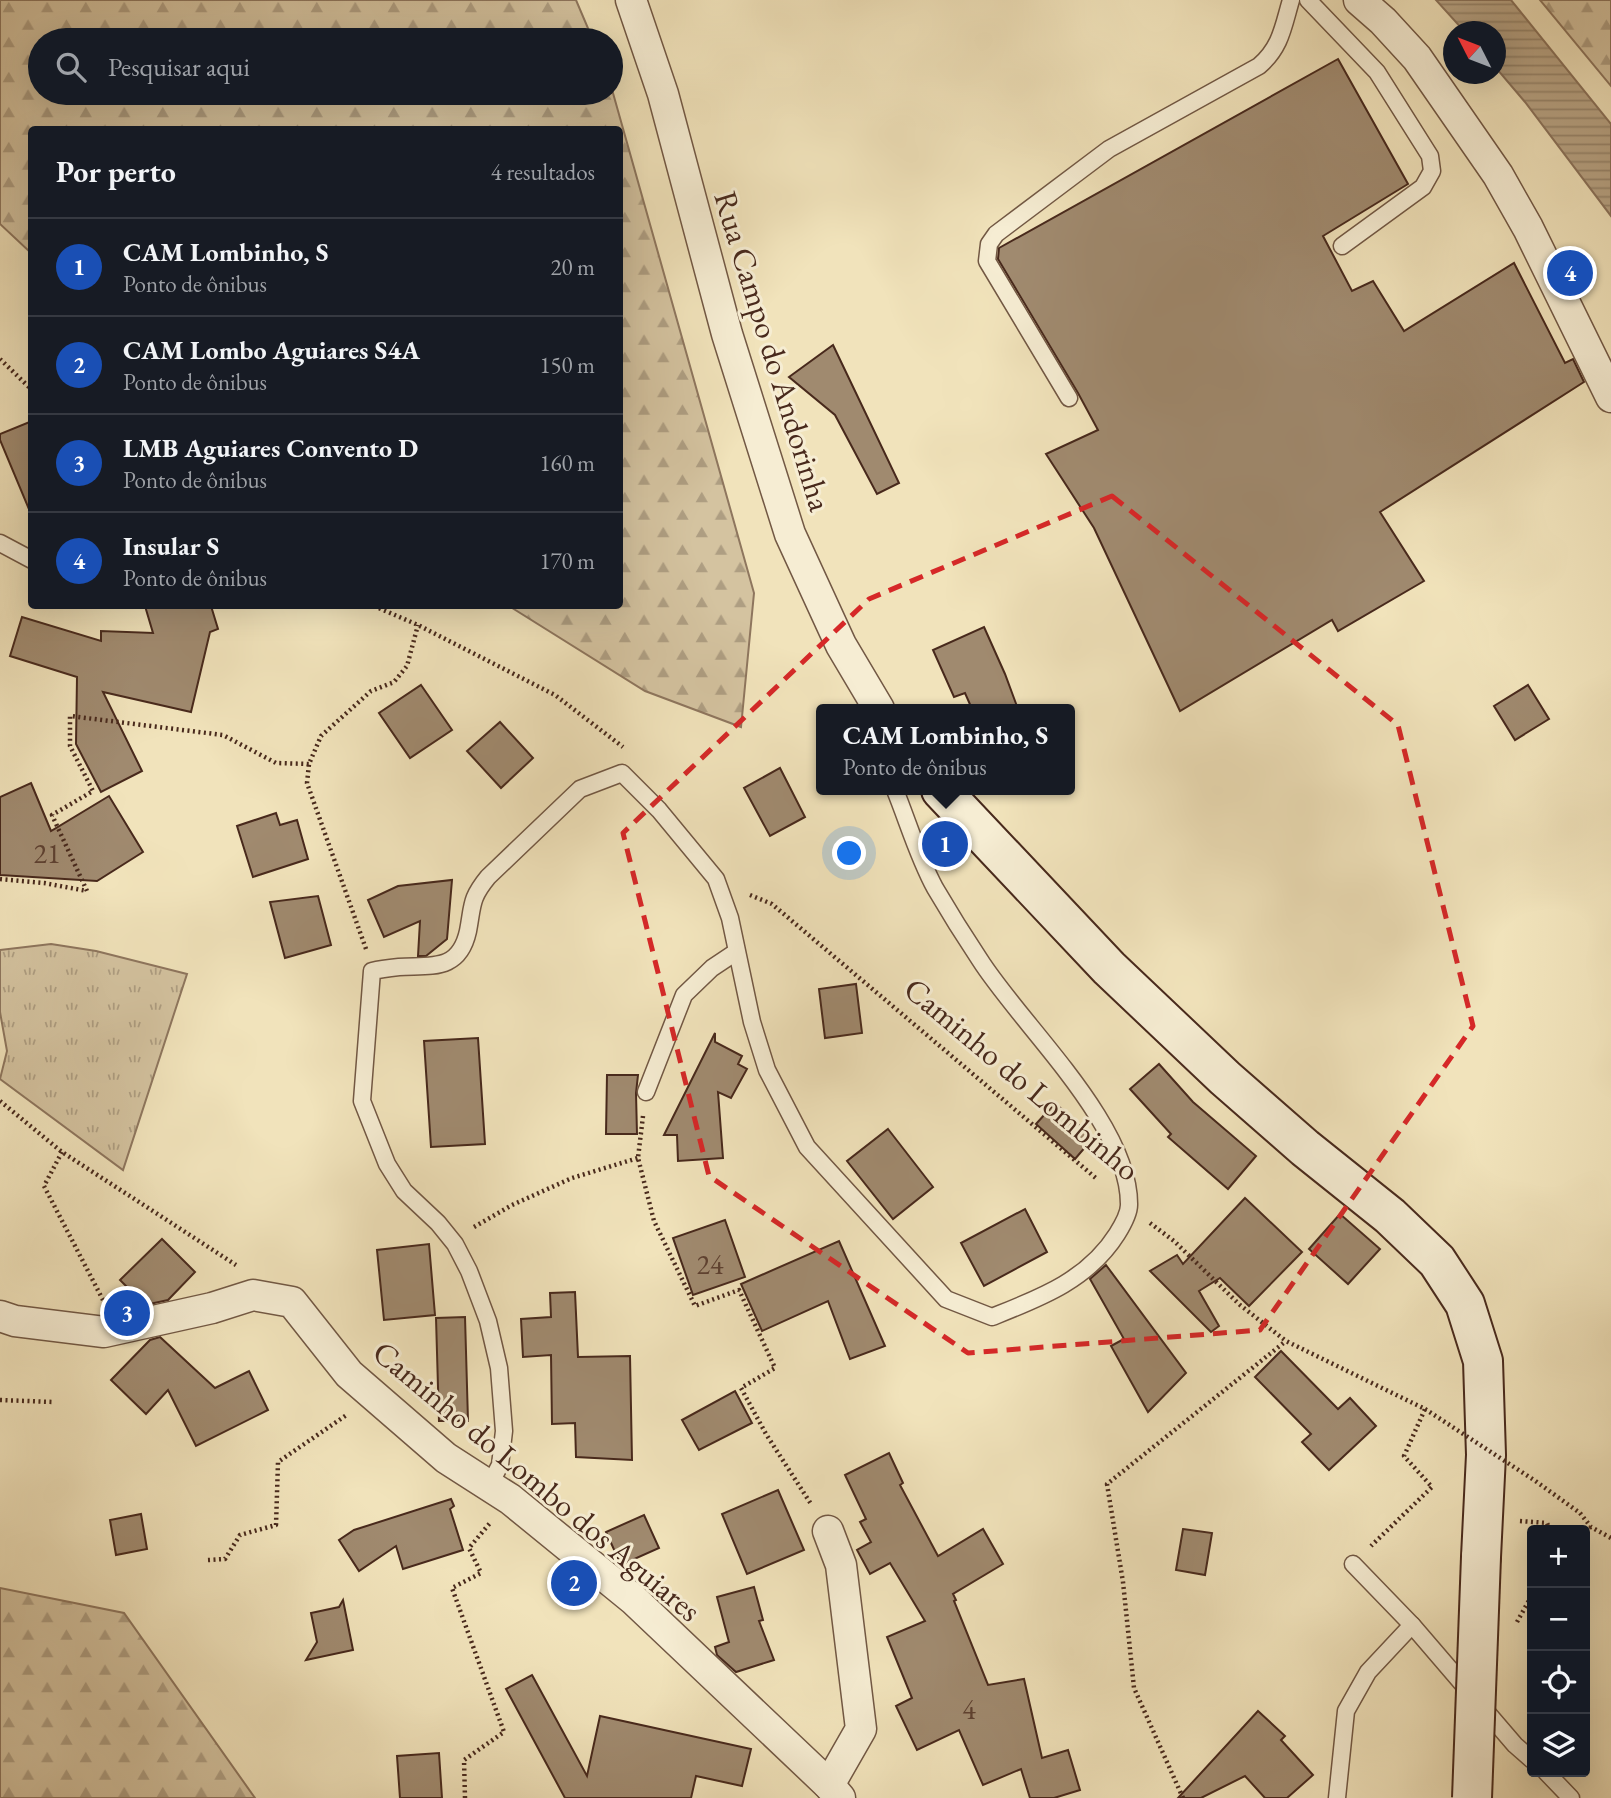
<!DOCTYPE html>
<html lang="pt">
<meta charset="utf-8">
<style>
body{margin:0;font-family:"EB Garamond",serif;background:#20242c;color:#f1f3f6}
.controls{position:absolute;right:21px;bottom:21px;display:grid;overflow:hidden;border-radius:7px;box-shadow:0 7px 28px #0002}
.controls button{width:63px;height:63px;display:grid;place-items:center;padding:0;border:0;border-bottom:2px solid #363941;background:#171b24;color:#f1f3f6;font:35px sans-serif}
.compass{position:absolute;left:1443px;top:21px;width:63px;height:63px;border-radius:50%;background:#171b24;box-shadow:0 7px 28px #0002;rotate:312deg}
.you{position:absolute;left:850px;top:854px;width:24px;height:24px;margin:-18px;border:5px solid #fff;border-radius:50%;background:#1a73e8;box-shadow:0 0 0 10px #1a73e833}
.badge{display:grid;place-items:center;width:46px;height:46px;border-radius:50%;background:#c59692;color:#fff;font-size:23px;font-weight:700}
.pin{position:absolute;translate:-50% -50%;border:4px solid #fff;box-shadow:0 2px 7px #0006}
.popup{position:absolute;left:816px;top:704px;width:259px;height:91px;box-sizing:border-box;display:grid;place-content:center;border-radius:7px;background:#171b24;filter:drop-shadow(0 2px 5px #0005);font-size:23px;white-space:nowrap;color:#9ea1a6}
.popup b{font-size:26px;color:#f1f3f6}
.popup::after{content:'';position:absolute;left:50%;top:100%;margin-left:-14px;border:14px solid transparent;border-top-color:#171b24}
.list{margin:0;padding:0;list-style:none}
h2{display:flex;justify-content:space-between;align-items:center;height:91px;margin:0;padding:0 28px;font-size:30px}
h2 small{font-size:23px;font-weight:400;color:#9ea1a6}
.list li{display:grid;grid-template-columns:46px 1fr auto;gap:21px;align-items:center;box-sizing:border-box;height:98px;padding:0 28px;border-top:2px solid #363941}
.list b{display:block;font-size:26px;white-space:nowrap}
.list p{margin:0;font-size:23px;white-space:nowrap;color:#9ea1a6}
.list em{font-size:23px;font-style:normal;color:#9ea1a6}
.icon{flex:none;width:38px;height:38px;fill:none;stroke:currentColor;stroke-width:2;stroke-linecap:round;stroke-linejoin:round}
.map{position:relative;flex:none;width:1611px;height:1798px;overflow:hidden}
.search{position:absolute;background:#171b24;box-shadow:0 7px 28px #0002;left:28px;top:28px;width:595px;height:77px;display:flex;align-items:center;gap:18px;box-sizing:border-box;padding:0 24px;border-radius:38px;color:#9ea1a6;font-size:26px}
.panel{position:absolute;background:#171b24;box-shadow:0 7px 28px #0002;left:28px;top:126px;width:595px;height:483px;border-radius:7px}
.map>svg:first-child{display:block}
.grass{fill:url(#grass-tufts);stroke:#8e765e;stroke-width:2}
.forest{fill:url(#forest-firs);stroke:#8e765e;stroke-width:2}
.water{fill:url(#water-rules);stroke:#8b735b;stroke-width:2}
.building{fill:#a08a6f;stroke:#48291c;stroke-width:2}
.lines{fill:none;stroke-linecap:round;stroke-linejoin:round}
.lane-casing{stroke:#725844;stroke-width:19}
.street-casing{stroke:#725844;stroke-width:33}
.secondary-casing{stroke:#48291c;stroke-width:42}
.path{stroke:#48291c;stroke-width:4.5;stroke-dasharray:2 3.5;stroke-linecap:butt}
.lane{stroke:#f6edd3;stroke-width:16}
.street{stroke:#f6edd3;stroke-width:30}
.secondary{stroke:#f6edd3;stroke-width:38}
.secondary-bridge-casing{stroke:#48291c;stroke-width:42;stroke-linecap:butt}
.path-bridge{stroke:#48291c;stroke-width:4.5;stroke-dasharray:2 3.5;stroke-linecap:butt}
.secondary-bridge{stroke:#f6edd3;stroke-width:38}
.marked{fill:none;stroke:#d62828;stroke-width:5;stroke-dasharray:14 9;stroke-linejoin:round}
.labels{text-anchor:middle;stroke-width:6;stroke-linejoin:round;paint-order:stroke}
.number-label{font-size:28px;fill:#5e4131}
.street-label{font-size:32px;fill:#48291c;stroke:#f6edd3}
</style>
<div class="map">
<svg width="1611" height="1798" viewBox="0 0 1611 1798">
<defs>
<pattern id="grass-tufts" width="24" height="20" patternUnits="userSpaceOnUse" patternTransform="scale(1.75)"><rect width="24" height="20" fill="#d4c3a0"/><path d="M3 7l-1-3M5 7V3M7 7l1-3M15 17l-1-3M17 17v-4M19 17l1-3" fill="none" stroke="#ae9e82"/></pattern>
<pattern id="forest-firs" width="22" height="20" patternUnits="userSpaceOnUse" patternTransform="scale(1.75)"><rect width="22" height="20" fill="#d4c3a0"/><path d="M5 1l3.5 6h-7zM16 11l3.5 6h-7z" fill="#ae9e82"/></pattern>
<pattern id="water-rules" width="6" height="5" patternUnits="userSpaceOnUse" patternTransform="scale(1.75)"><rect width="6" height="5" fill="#b8a485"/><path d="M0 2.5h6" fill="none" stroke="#98866c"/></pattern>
</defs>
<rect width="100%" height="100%" fill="#f1e3bb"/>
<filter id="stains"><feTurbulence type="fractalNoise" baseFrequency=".00286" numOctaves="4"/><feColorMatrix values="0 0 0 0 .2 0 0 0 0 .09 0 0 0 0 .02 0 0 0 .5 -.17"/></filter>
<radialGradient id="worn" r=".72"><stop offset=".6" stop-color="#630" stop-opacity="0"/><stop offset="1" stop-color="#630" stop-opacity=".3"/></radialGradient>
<path class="grass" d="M51,944l45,7 91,23 -64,196 -123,-91 7,-28 -7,-39v-62z"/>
<g class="forest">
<path d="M0,0h576l17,40h-553v53h571v-7l143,507 -13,134 -96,-36 -136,-85h111v-476h-588l-1,123 -31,-29z"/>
<path d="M1540,0h71v86z"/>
<path d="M0,1588l124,25 131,185h-255z"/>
</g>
<path class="water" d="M1436,0h75l100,124v92l-86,-114 -29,-34v-36l-32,-1z"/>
<g class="building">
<path d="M1338,59l70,125 -85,52 29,55 21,-10 31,50 110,-68 51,100 8,-4 11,23 -204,130 44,69 -86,50 -6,-11 -152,91 -86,-183 -48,-74 52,-24 -20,-37 -80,-134 1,-11z"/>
<path d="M833,345l66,138 -22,11 -42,-79 -46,-38z"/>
<path d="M32,421v93h-1l-31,-74v-6z"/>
<path d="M145,606h66l7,23 -8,3 -19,80 -88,-20 39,79 -41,21 -25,-48 1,-67 -67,-21 12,-39 79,24v-10l52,2z"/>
<path d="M984,627l21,47 13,35h-46l-7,-16 -11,4 -21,-47z"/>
<path d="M421,685l31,45 -42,28 -31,-45z"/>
<path d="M1528,685l21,34 -34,21 -21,-34z"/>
<path d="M500,722l33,36 -32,30 -34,-37z"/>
<path d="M780,768l25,49 -35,19 -26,-48z"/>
<path d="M31,783l20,48 58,-35 34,56 -46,29 -97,-6v-78z"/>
<path d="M276,813l4,12 17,-5 11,39 -55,18 -16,-51z"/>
<path d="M452,880l-5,59 -21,17h-8l2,-35 -36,16 -16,-37 30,-14z"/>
<path d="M318,896l13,49 -46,13 -15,-56z"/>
<path d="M856,984l6,49 -37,5 -6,-49z"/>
<path d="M715,1033v9l27,14 -4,8 9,5 -16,29 -13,-6 5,66 -45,3 -1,-26h-13z"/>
<path d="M478,1038l7,106 -54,3 -7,-106z"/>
<path d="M1159,1064l34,38 63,54 -28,33 -60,-52 3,-3 -41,-45z"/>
<path d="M607,1075h31l-2,18 1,41h-31z"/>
<path d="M1055,1103l38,35 -18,21 -39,-35z"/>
<path d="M888,1129l45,58 -40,32 -46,-58z"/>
<path d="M1245,1198l57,54 -53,54 -29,-28 -21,13 20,35 -8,6 -61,-61 27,-16 6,9z"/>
<path d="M1025,1209l22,43 -63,34 -23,-43z"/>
<path d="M1340,1214l40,35 -32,35 -39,-35z"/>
<path d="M725,1220l20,57 -52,18 -20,-57z"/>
<path d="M162,1239l33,33 -27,28 -23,5 -25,-25z"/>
<path d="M839,1241l46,105 -35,13 -22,-58 -66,30 -21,-47z"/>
<path d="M429,1244l6,71 -51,5 -7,-70z"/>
<path d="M1106,1265l80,108 -38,39 -37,-66 13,-7 -34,-60z"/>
<path d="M575,1292l3,65 52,-1 2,104 -56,-3 -1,-34 -23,1 -1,-69 -28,2 -2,-38 30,-2 -1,-24z"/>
<path d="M465,1317l3,104h-29l-3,-103z"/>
<path d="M160,1337l55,51 34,-17 19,39 -72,36 -28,-56 -22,24 -35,-34 39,-40z"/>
<path d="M1281,1351l57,58 12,-11 26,28 -47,44 -27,-28 9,-8 -56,-57z"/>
<path d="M735,1391l17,32 -53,27 -17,-30z"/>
<path d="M889,1453l14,30 -3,2 38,71 45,-27 20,35 -50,30 3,6 -2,1 34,84 36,-6 18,79 26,-8 12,40 -26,8h-24l-9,-29 -38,16 -24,-55 -42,20 -21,-44 16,-8 -25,-61 38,-16 -35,-58 -20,11 -13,-24 14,-8 -11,-20 6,-3 -21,-44z"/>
<path d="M778,1490l26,60 -57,24 -25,-60z"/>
<path d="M451,1499l3,7 -4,3 13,41 -60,19 -7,-23 -37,25 -20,-31 15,-10z"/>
<path d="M141,1514l6,35 -31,6 -6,-35z"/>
<path d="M644,1515l15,33 -38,17 -15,-33z"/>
<path d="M1183,1529l29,4 -7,42 -29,-5z"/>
<path d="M754,1587l9,33 -4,1 15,39 -38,12 -19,-17 -2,-8 14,-5 -12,-45z"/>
<path d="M343,1600l10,50 -47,10 11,-18 -6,-29 28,-6z"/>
<path d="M532,1675l55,101 13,-60 151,33 -9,37 -46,-10 -5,22h-126l-59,-109z"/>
<path d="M1258,1711l27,25 -4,4 32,35 -26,23h-22l-20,-22 -44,22h-23z"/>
<path d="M439,1753l3,45h-42l-3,-42z"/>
</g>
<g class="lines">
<g class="lane-casing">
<g id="lane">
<path d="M1308,0l69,72 53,84 2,15 -9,16 -81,59"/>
<path d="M1069,398l-82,-137 2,-17 7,-10 113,-85 150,-83c22,-19 24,-39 32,-66"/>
<path d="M0,543l32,17"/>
<path d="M646,1092l38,-97 28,-27 24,-16"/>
<path d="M489,1486l11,-21 4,-34 -5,-63 -11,-47 -19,-50 -14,-27 -17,-21 -34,-32 -17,-27 -25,-63 10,-130c9,-2 18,-3 27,-4 32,-2 60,5 69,-36 5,-26 2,-32 20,-54l92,-88 42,-16 37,37 57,69 14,39 22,104 15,48 40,77 139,152 46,18c48,-19 96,-37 125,-83 5,-8 12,-20 12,-29 1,-81 -107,-179 -149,-245 -16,-24 -31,-48 -45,-72 -17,-31 -27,-66 -40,-98"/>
<path d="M1353,1564l59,61 103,120 17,15"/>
<path d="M1546,1772l25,26"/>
<path d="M1337,1798l9,-87 22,-39 44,-47"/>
</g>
</g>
<g class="street-casing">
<g id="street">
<path d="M631,0l32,94 64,240 63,200 51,111 38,64"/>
<path d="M1359,0l24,21 34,37 81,117 30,53 83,169"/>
<path d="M0,1316l15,5 89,11 108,-24 41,-13 39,7 57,72 97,84 64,41 124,101 195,185 11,13"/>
<path d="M828,1531l13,34 20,164 -32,56"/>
</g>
</g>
<g class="secondary-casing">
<path id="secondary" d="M941,790l168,178 116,110 80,70 85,68 47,45 28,43 18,57 3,94 -5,102"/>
</g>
<g class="path">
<path d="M0,359l32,31"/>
<path d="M374,606l44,19 137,70 68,52"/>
<path d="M0,879l44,4 43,8 -35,-76 41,-24 -23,-45v-30l153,19 53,28 33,1"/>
<path d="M750,895l22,9 325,275"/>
<path d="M366,949l-59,-166 2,-19 12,-28 50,-45 23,-9 13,-16 11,-41"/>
<path d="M0,1101l62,51 174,113"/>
<path d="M643,1116l-5,42 16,63 41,85 44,-16 36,78 -34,20 25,46 45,70"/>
<path d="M62,1152l-18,34 59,114"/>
<path d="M1150,1223l24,18 66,64 46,36 139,68 -21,47 28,31 -61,59"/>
<path d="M474,1227l38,-22 60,-27 66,-20"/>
<path d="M0,1400l54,2"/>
<path d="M1580,1513l11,14 20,11"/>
<path d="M1520,1521l27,2 3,7"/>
<path d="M1585,1531l6,-4"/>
<path d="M208,1560l17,-1 15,-24 36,-10 2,-63 70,-48"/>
<path d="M1517,1622l15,-27"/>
<path d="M465,1798l-1,-38 40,-28 -52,-144 29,-15 -12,-25 21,-25"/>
<path d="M1183,1798l-49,-110 -11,-106 -16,-98 179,-143"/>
</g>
<use href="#lane" class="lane"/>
<use href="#street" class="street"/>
<use href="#secondary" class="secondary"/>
<g class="secondary-bridge-casing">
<path id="secondary-bridge" d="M1472,1798l9,-241"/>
</g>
<path class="path-bridge" d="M1425,1409l109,71 46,33"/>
<use href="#secondary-bridge" class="secondary-bridge"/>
</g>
<path class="marked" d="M1112,496l286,229 75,301 -213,304 -292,23 -259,-177 -86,-343 246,-234z"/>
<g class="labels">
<g class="number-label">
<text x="47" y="863">21</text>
<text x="710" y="1274">24</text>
<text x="969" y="1719">4</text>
</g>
<g class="street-label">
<text transform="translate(773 351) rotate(73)" y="11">Rua Campo do Andorinha</text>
<text transform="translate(1022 1079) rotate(40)" y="11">Caminho do Lombinho</text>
<text transform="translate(537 1481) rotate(40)" y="11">Caminho do Lombo dos Aguiares</text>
</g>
</g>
<rect width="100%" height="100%" filter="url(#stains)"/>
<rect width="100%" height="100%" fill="url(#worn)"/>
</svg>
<div class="controls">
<button>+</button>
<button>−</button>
<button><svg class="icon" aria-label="locate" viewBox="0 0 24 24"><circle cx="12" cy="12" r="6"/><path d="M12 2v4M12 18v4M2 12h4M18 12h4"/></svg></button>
<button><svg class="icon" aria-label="layers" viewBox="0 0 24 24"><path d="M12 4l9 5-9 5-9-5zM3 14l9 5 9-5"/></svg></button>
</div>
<svg class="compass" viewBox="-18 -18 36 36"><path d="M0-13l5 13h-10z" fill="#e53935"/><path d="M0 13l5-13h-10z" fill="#9ea1a6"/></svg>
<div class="you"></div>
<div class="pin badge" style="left:945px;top:844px;background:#1a4fb4">1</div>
<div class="popup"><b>CAM Lombinho, S</b>Ponto de ônibus</div>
<div class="pin badge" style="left:574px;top:1583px;background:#1a4fb4">2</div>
<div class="pin badge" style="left:127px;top:1313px;background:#1a4fb4">3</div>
<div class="pin badge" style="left:1570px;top:273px;background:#1a4fb4">4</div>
<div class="search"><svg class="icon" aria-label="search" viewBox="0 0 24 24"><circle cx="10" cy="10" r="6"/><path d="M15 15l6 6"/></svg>Pesquisar aqui</div>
<section class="panel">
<h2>Por perto<small>4 resultados</small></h2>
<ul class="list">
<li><span class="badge" style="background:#1a4fb4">1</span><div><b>CAM Lombinho, S</b><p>Ponto de ônibus</p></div><em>20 m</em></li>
<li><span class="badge" style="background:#1a4fb4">2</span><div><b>CAM Lombo Aguiares S4A</b><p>Ponto de ônibus</p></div><em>150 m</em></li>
<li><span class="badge" style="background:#1a4fb4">3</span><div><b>LMB Aguiares Convento D</b><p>Ponto de ônibus</p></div><em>160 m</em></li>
<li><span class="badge" style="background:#1a4fb4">4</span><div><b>Insular S</b><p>Ponto de ônibus</p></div><em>170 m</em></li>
</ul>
</section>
</div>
